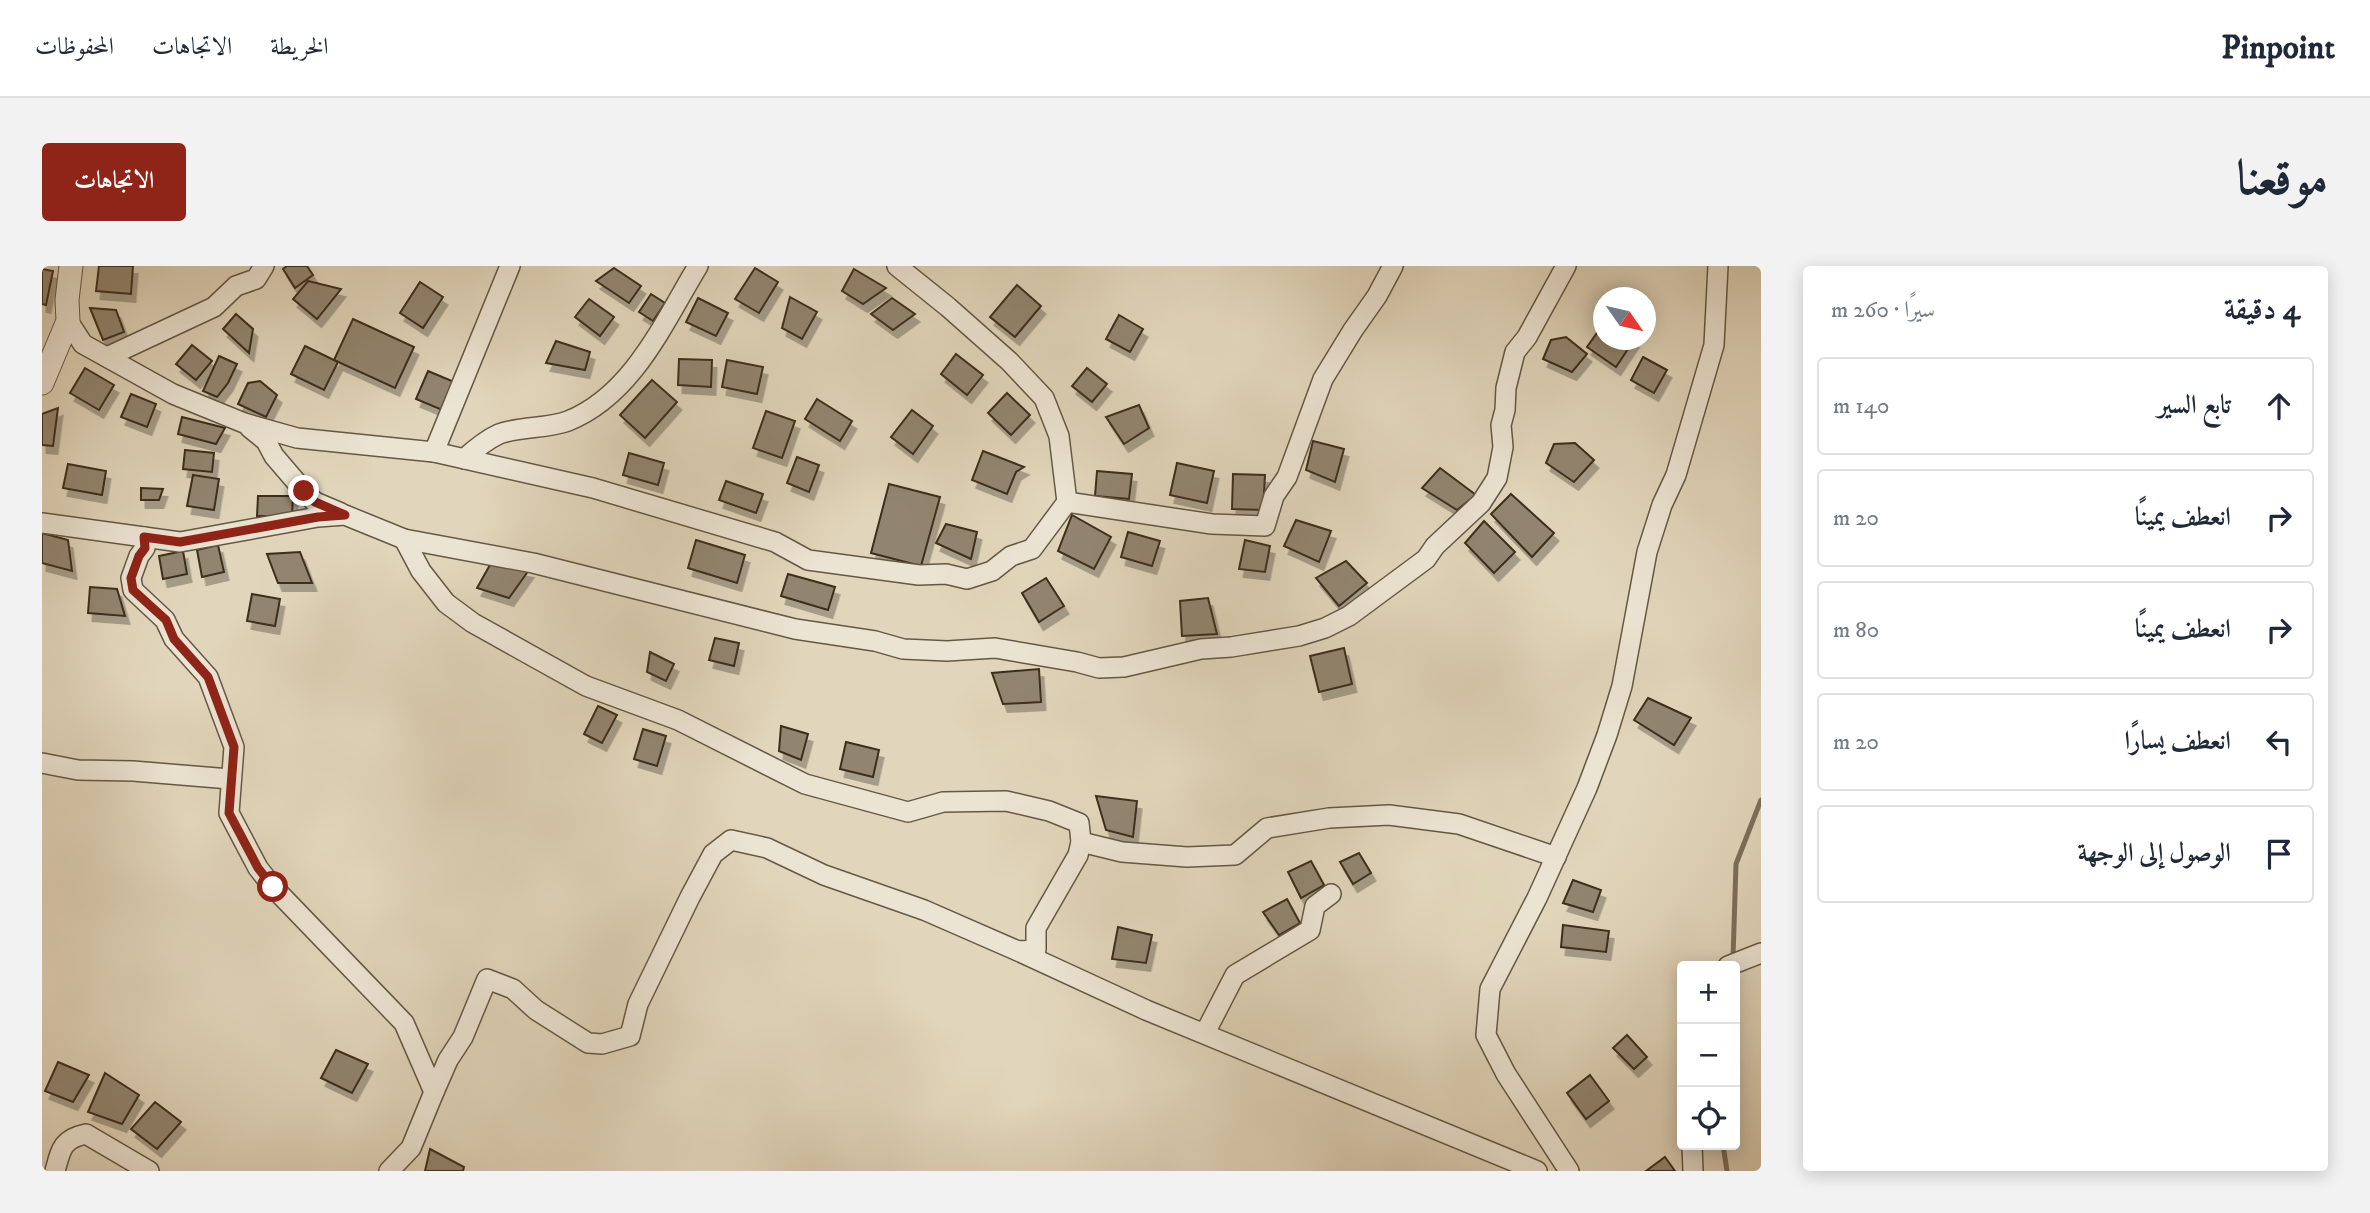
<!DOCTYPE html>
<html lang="ar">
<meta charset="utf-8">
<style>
body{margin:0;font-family:"IM FELL DW Pica",Amiri,serif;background:#f2f2f3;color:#1f2937;direction:rtl}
.controls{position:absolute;right:21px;bottom:21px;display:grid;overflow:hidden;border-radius:7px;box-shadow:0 4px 18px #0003}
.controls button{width:63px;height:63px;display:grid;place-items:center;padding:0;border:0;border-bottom:2px solid #e0e1e3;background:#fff;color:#1f2937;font:35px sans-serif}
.compass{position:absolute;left:1551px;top:21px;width:63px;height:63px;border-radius:50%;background:#fff;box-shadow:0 4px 18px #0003;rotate:124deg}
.stop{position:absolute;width:21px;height:21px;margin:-16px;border:5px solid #8f2418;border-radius:50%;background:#fff}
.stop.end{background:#8f2418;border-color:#fff;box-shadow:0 2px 7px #0008}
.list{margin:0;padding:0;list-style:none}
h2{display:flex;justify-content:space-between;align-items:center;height:91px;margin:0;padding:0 28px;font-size:30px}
h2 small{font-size:23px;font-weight:400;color:#747a83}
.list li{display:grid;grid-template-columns:46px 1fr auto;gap:21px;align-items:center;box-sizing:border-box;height:98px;margin:0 14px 14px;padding:0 14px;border:2px solid #e0e1e3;border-radius:7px}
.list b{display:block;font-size:26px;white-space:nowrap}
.list em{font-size:23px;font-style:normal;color:#747a83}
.icon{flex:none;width:38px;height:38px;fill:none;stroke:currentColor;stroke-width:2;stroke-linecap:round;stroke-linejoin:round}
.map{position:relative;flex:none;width:1719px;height:905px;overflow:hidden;direction:ltr;border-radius:7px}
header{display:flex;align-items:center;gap:42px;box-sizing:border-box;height:98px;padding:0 35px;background:#fff;border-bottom:2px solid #e0e1e3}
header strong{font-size:33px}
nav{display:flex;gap:38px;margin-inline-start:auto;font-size:24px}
.intro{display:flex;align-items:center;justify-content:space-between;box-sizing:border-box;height:168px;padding:0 42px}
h1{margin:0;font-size:49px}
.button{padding:18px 32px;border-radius:7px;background:#8f2418;color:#fff;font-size:24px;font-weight:700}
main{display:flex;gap:42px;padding:0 42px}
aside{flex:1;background:#fff;border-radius:7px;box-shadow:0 4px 18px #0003}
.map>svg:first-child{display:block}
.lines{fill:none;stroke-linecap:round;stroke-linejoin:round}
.stream{stroke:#7d705b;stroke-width:5}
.building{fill:#92856f;stroke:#3c2e1d;stroke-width:2;filter:url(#shadow)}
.minor-casing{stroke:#655844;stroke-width:22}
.tertiary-casing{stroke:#655844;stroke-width:25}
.minor{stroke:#ece4d3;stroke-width:19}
.tertiary{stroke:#ece4d3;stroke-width:23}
.route{stroke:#8f2418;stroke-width:9}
</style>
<header>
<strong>Pinpoint</strong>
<nav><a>الخريطة</a><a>الاتجاهات</a><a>المحفوظات</a></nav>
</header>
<div class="intro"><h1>موقعنا</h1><a class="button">الاتجاهات</a></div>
<main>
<aside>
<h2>4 دقيقة<small>سيرًا · 260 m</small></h2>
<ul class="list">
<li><svg class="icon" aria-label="ahead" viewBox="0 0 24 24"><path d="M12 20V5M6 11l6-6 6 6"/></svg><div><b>تابع السير</b></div><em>140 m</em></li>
<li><svg class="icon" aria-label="right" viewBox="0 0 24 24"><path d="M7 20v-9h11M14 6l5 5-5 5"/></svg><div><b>انعطف يمينًا</b></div><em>20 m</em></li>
<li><svg class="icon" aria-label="right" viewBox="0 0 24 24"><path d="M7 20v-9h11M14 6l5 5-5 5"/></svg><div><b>انعطف يمينًا</b></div><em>80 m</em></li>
<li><svg class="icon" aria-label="left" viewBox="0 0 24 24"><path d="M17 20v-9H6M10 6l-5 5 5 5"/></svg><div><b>انعطف يسارًا</b></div><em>20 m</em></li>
<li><svg class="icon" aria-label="arrive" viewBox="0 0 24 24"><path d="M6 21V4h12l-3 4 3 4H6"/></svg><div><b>الوصول إلى الوجهة</b></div></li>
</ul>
</aside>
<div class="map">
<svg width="1719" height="905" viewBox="0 0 1719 905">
<defs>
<filter id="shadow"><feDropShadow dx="4.5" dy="8" stdDeviation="0" flood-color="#0004"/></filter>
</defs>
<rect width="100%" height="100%" fill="#e1d5bb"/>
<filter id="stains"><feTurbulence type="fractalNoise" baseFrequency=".00286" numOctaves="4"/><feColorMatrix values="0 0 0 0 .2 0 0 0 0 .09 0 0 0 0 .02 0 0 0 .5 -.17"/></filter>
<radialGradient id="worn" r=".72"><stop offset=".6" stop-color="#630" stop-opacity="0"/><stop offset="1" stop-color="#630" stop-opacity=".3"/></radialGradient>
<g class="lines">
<g class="stream">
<path d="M1691,692l3,-94 25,-64"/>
<path d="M1681,879l4,26"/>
</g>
</g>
<g class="building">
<path d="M57,0h34l-2,28 -35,-3z"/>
<path d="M245,0h20l6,9 -18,13 -12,-19z"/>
<path d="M572,2l27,18 -12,17 -33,-22z"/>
<path d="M713,2l23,14 -19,31 -24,-14z"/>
<path d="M0,3l11,2 -7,34 -4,-1z"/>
<path d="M812,3l32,19 -23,16 -21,-13z"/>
<path d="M266,15l33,8 -24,30 -24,-20z"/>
<path d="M378,16l23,15 -20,31 -23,-15z"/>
<path d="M975,19l24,21 -26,31 -25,-20z"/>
<path d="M609,28l14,9 -12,18 -14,-9z"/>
<path d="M748,31l27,15 -15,27 -20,-11z"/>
<path d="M656,32l30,15 -12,23 -30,-14z"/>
<path d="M850,32l23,16 -22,16 -22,-16z"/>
<path d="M547,33l25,18 -14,19 -25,-19z"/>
<path d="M48,42l26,2 8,22 -21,8z"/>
<path d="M194,48l17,15 -4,24 -26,-24z"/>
<path d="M1077,49l24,14 -13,23 -24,-13z"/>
<path d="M311,53l61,28 -19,41 -61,-28z"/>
<path d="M1562,57v17h30l-18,27 -29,-20z"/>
<path d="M1524,71l21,17 -15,18 -29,-13 8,-19z"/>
<path d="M514,75l34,11 -5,18 -39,-7z"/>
<path d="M150,79l20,16 -16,19 -20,-16z"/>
<path d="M263,80l33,16 -14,28 -33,-16z"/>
<path d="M914,88l27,21 -16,20 -26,-21z"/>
<path d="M177,90l18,8 -9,19 -11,14 -14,-6z"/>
<path d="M1601,91l24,13 -13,23 -23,-13z"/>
<path d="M637,93l33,1 -1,27 -33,-2z"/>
<path d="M685,94l36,7 -6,27 -35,-7z"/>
<path d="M43,102l29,17 -15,25 -29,-17z"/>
<path d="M1045,102l20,16 -15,18 -20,-16z"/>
<path d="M386,105l31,13 -12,28 -31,-13z"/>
<path d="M610,114l25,22 -32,36 -25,-23z"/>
<path d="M218,115l17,14 -11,22 -28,-13 10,-21z"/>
<path d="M965,127l23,22 -19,20 -23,-22z"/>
<path d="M89,128l25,10 -9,23 -26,-10z"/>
<path d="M775,133l35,22 -12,20 -35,-22z"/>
<path d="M1097,139l10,23 -25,16 -18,-27z"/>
<path d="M16,142l-5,38 -11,-1v-31z"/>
<path d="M870,144l21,16 -20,28 -22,-17z"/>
<path d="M724,145l29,10 -13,37 -29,-10z"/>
<path d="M140,151l43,11 -9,16 -38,-10z"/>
<path d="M1271,175l31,8 -9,33 -29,-12z"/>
<path d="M1533,177l19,17 -20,22 -28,-19 8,-19z"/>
<path d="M143,184l29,3 -2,19 -29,-3z"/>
<path d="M941,185l41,16 -8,5 -9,22 -35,-14z"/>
<path d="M587,187l35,10 -6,22 -35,-10z"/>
<path d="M755,191l22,8 -10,27 -22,-9z"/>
<path d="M1135,197l37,8 -7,32 -37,-8z"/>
<path d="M26,198l38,7 -4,24 -39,-7z"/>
<path d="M1398,202l36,27 -19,15 -35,-22z"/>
<path d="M1055,205l35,3 -3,25 -34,-3z"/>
<path d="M1191,208l32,1 -2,35 -31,-1z"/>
<path d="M151,209l26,4 -5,31 -27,-4z"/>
<path d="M684,215l37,13 -7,19 -37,-13z"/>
<path d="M847,218l51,13 -19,69 -50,-13z"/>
<path d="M99,222l22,1 -4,11h-18z"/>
<path d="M1469,228l43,39 -22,24 -41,-43z"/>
<path d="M216,230h35l-1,20h-35z"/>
<path d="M1030,249l39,22 -17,32 -36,-18z"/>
<path d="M1254,254l35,11 -12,31 -35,-16z"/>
<path d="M1442,255l31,31 -21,21 -29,-30z"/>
<path d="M904,258l31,8 -6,27 -35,-16z"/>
<path d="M1086,266l32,9 -8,25 -31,-9z"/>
<path d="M0,267l26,7 4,31 -30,-8z"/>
<path d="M654,274l49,15 -8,28 -49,-15z"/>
<path d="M1203,274l25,6 -5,26 -26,-3z"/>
<path d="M176,279l6,27 -22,5 -5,-27z"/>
<path d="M141,285l4,23 -24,5 -4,-23z"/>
<path d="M258,286l12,31h-34l-11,-29z"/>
<path d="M1304,295l21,22 -28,23 -23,-28z"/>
<path d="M449,297l38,7 -20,28 -32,-10z"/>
<path d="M746,308l47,13 -7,23 -47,-14z"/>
<path d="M1004,312l18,28 -25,16 -17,-29z"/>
<path d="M48,321l27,2 8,27 -37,-3z"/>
<path d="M210,328l28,5 -5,27 -28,-5z"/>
<path d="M1166,332l9,36 -35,2 -2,-35z"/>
<path d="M673,372l24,5 -5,23 -25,-6z"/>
<path d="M1302,382l8,36 -33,8 -9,-36z"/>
<path d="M608,386l24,12 -8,17 -19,-9z"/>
<path d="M997,403l2,33 -38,2 -11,-31z"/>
<path d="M1606,432l43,20 -17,27 -40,-25z"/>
<path d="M556,440l19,9 -15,28 -18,-9z"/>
<path d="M739,460l27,8 -7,26 -22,-9z"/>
<path d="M601,463l23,7 -9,30 -23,-7z"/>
<path d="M804,476l33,8 -6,27 -33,-8z"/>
<path d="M1054,530l41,5 -4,36 -27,-7z"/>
<path d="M1317,587l12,20 -18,11 -13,-22z"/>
<path d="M1269,595l13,24 -23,13 -13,-26z"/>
<path d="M1531,614l28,10 -8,22 -30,-9z"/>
<path d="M1245,633l13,24 -21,12 -16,-23z"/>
<path d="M1521,659l46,6 -3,21 -45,-5z"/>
<path d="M1076,661l34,8 -6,28 -34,-4z"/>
<path d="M1585,769l20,22 -13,12 -21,-21z"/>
<path d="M294,784l32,14 -16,29 -31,-15z"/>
<path d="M16,796l31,13 -16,27 -28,-11z"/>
<path d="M63,807l34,22 -17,29 -34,-12z"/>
<path d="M1548,809l19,26 -23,18 -19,-26z"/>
<path d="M113,836l26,20 -24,27 -26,-20z"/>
<path d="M388,883l34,18 -1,4h-38z"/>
<path d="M1623,891l10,14h-29z"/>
</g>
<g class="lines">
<g class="minor-casing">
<g id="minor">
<path d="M26,55l15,23 90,50 71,29 53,15 137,14 159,36 182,54 33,18 111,15 27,-1 21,5 25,-8 19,-15 21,-7 35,-47 -8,-66 -15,-38 -35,-37 -61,-54 -51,-41"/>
<path d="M65,91l107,-50 22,-21 20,-7 8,-13"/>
<path d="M208,162l16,13 8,15 30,35 11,11 26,11"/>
<path d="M392,186l76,-186"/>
<path d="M422,193c10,-9 22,-19 35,-25 22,-8 48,-5 69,-13 65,-26 96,-99 130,-155"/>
<path d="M1025,236l145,22 53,2 9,-30 13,-19 36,-98 30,-49 24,-34 16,-30"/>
<path d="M0,257l138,19 138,-25 27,-2 59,24 17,32 25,32 27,20 113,63 92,34 127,64 103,28 35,-10 63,-1 43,10 30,12 2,19 -3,13 -42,73v22l-18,1"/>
<path d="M102,271l1,11 -6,8 -8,22 2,12 32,30 9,19 34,38 26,70 -5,66 29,55 15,19 131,136 30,69 -23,56 -22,23"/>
<path d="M362,273l129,24 262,66 80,12 28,8 44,2 48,-3 82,14 22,6 25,-1 77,-18 30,-2 68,-11 26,-8 24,-12 77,-57 9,-13 46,-43 16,-25 6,-31 -2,-22 4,-15 1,-22 9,-36 12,-15 39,-71"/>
<path d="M0,497l36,7 55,1 97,8"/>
<path d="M1039,576l41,10 65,5 48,-2 32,-27 62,-10 60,-3 70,9 97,33"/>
<path d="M1686,700l33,-13"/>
<path d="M1163,767l30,-58 75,-45 5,-24 16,-12"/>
<path d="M392,826l14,-32 15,-23 24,-58 26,10 23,21 52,33 14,1 28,-8 8,-32 52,-107 23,-43 18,-14 36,8 57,27 100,35 94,41 128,59 391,161"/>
<path d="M1650,879l1,26"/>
<path d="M13,905c6,-22 7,-32 31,-37l63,37"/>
<path d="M1527,905l-63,-97 -20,-39 4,-46 47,-91 50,-110 20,-53 15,-49 25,-134 15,-47 14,-30 38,-130 4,-79"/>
</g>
</g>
<g class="tertiary-casing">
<path id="tertiary" d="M0,117l26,-62 -1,-21 4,-34"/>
</g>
<use href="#minor" class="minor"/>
<use href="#tertiary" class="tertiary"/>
</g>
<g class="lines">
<path class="route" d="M231,621l-15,-19 -29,-55 5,-66 -26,-70 -34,-38 -8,-19 -33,-30 -2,-12 8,-22 6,-8 -1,-11 36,5 138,-25 27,-2 -30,-13 -11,-11"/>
</g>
<rect width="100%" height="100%" filter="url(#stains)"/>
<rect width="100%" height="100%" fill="url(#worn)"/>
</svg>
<div class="controls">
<button>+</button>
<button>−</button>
<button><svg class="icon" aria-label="locate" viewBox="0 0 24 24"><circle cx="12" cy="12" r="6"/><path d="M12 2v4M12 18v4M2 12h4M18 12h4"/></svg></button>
</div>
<svg class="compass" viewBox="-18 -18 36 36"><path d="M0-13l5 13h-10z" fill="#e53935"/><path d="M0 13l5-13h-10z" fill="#747a83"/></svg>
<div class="stop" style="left:231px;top:621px"></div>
<div class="stop end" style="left:262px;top:225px"></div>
</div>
</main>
